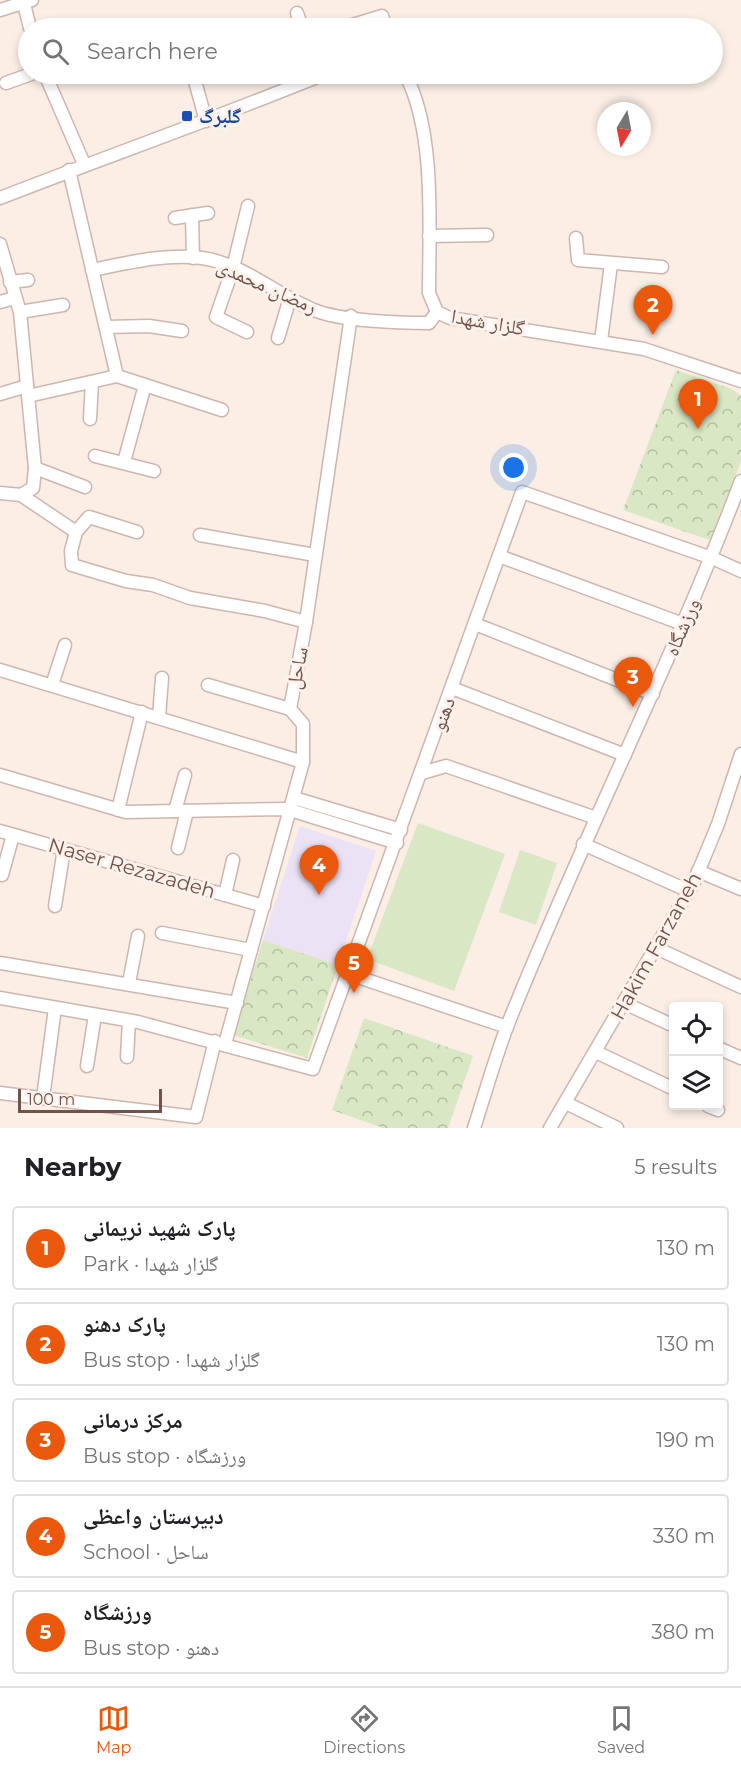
<!DOCTYPE html>
<meta charset="utf-8">
<style>
body{margin:0;font-family:Montserrat,"Noto Naskh Arabic",sans-serif;background:#f6f6f6;color:#202124}
.controls{position:absolute;right:18px;bottom:18px;display:grid;overflow:hidden;border-radius:6px;box-shadow:0 3px 9px #0003}
.controls button{width:54px;height:54px;display:grid;place-items:center;padding:0;border:0;border-bottom:2px solid #e0e0e0;background:#fff;color:#202124;font:30px sans-serif}
.compass{position:absolute;left:597px;top:102px;width:54px;height:54px;border-radius:50%;background:#fff;box-shadow:0 3px 9px #0003;rotate:190deg}
.scale{position:absolute;left:18px;bottom:15px;width:144px;box-sizing:border-box;padding-left:6px;border:3px solid #71524c;border-top:0;font-size:16px;line-height:21px;white-space:nowrap;color:#71524c;-webkit-text-stroke:4px #fdf2eb;paint-order:stroke}
.you{position:absolute;left:514px;top:468px;width:21px;height:21px;margin:-15px;border:4px solid #fff;border-radius:50%;background:#1a73e8;box-shadow:0 0 0 9px #1a73e833}
.badge{display:grid;place-items:center;width:39px;height:39px;border-radius:50%;background:#ea580c;color:#fff;font-size:20px;font-weight:700}
.pin{position:absolute;translate:-50% -50px;filter:drop-shadow(0 2px 3px #0008)}
.pin::after{content:'';position:absolute;top:32px;width:21px;height:18px;background:inherit;clip-path:polygon(0 0,100% 0,50% 100%)}
.list{margin:0;padding:0;list-style:none}
h2{display:flex;justify-content:space-between;align-items:center;height:78px;margin:0;padding:0 24px;font-size:26px}
h2 small{font-size:20px;font-weight:400;color:#757577}
.list li{display:grid;grid-template-columns:39px 1fr auto;gap:18px;align-items:center;box-sizing:border-box;height:84px;margin:0 12px 12px;padding:0 12px;border:2px solid #e0e0e0;border-radius:6px}
.list b{display:block;font-size:22px;white-space:nowrap}
.list p{margin:0;font-size:20px;white-space:nowrap;color:#757577}
.list em{font-size:20px;font-style:normal;color:#757577}
.icon{flex:none;width:33px;height:33px;fill:none;stroke:currentColor;stroke-width:2;stroke-linecap:round;stroke-linejoin:round}
.map{position:relative;flex:none;width:741px;height:1128px;overflow:hidden}
.search{position:absolute;background:#fff;box-shadow:0 3px 9px #0003;left:18px;right:18px;top:18px;height:66px;display:flex;align-items:center;gap:15px;box-sizing:border-box;padding:0 21px;border-radius:33px;color:#757577;font-size:22px}
.sheet{height:558px;background:#fff}
nav{display:flex;justify-content:space-around;align-items:center;box-sizing:border-box;height:84px;border-top:2px solid #e0e0e0;background:#fff;font-size:16px;color:#757577}
nav a{display:grid;justify-items:center;gap:3px}
nav .on{color:#ea580c}
.map>svg:first-child{display:block}
.education{fill:#ebe2f6}
.park{fill:url(#park-crowns)}
.pitch{fill:#d9e7c5}
.lines{fill:none;stroke-linecap:round;stroke-linejoin:round}
.minor-casing{stroke:#cdb6af;stroke-width:15}
.minor{stroke:#fff;stroke-width:12}
.transit-dot{fill:#1a4fb4;stroke:#fdf2eb;stroke-width:2}
.labels{text-anchor:middle;stroke-width:6;stroke-linejoin:round;paint-order:stroke}
.transit-label{font-size:20px;font-weight:bold;fill:#164399;stroke:#fdf2eb;text-anchor:start}
.street-label{font-size:20px;fill:#71524c;stroke:#fdf2eb}
</style>
<div class="map">
<svg width="741" height="1128" viewBox="0 0 741 1128">
<defs>
<pattern id="park-crowns" width="20" height="18" patternUnits="userSpaceOnUse" patternTransform="scale(1.5)"><rect width="20" height="18" fill="#d9e7c5"/><path d="M2 6a3 3 0 1 1 6 0M12 15a3 3 0 1 1 6 0" fill="none" stroke="#b4bea2"/></pattern>
</defs>
<rect width="100%" height="100%" fill="#faeee5"/>
<path class="education" d="M300,826l76,25 -38,114 -75,-25z"/>
<g class="park">
<path d="M676,370l56,19 9,7v65l-29,80 -89,-31z"/>
<path d="M263,940l75,25 -31,93 -74,-23z"/>
<path d="M364,1018l109,38 -25,72h-65l-51,-18z"/>
</g>
<g class="pitch">
<path d="M418,823l87,31 -51,137 -87,-32z"/>
<path d="M520,850l37,13 -21,62 -37,-13z"/>
</g>
<g class="lines">
<g class="minor-casing">
<g id="minor">
<path d="M23,0l7,28"/>
<path d="M0,10l32,-10"/>
<path d="M297,13l5,15"/>
<path d="M346,27l36,-11 4,12"/>
<path d="M45,74l39,90"/>
<path d="M193,74l13,47"/>
<path d="M405,74c31,57 24,154 24,219l8,19 13,6 194,31 97,32"/>
<path d="M6,83l25,-9"/>
<path d="M69,170l48,206"/>
<path d="M0,198c108,-42 217,-80 324,-124"/>
<path d="M192,215l1,43"/>
<path d="M175,218l33,-5"/>
<path d="M429,236l58,-1"/>
<path d="M576,238l2,22 84,7"/>
<path d="M0,244l20,68 15,156 -2,20 -12,7 -21,-2"/>
<path d="M92,270c35,-7 74,-17 110,-12 42,6 74,37 112,52 26,11 86,13 115,13l8,-11"/>
<path d="M10,282l18,-2"/>
<path d="M0,302l15,-4"/>
<path d="M20,312l43,-7"/>
<path d="M106,327l43,-1 33,5"/>
<path d="M247,332l-31,-15 17,-49 15,-62"/>
<path d="M278,338l12,-40"/>
<path d="M601,341l10,-77"/>
<path d="M0,394l27,-8"/>
<path d="M28,396l89,-20 105,34"/>
<path d="M90,419l2,-37"/>
<path d="M95,456l59,15"/>
<path d="M124,462l21,-77"/>
<path d="M35,468l50,19"/>
<path d="M21,495l55,37 -5,19 1,14 54,16 27,4 37,13 75,13 41,11"/>
<path d="M76,532l13,-15 48,15"/>
<path d="M200,535l115,20"/>
<path d="M499,556l184,68"/>
<path d="M475,624l178,70"/>
<path d="M0,670l303,92"/>
<path d="M52,685l13,-40"/>
<path d="M208,685l82,24"/>
<path d="M452,688l173,67"/>
<path d="M159,717l3,-39"/>
<path d="M422,773l24,-7 150,52"/>
<path d="M0,775l126,37 161,-3 110,34"/>
<path d="M294,798l107,32"/>
<path d="M118,810l24,-98"/>
<path d="M175,811l10,-36"/>
<path d="M0,831l264,75"/>
<path d="M583,844l106,47"/>
<path d="M178,848l9,-37"/>
<path d="M698,871l43,18"/>
<path d="M2,875l11,-40"/>
<path d="M225,895l8,-35"/>
<path d="M55,906l9,-57"/>
<path d="M162,933l89,17"/>
<path d="M656,948l85,39"/>
<path d="M0,963l237,40"/>
<path d="M346,973l161,54"/>
<path d="M129,983l9,-47"/>
<path d="M0,998l138,24 175,47 209,-577 190,66 29,13"/>
<path d="M624,1003l50,23"/>
<path d="M225,1044l78,-282v-38l-13,-15 16,-87 45,-306"/>
<path d="M718,1048l23,10"/>
<path d="M596,1052l78,37"/>
<path d="M127,1057l2,-36"/>
<path d="M87,1066l8,-51"/>
<path d="M0,1093l196,24 19,-76"/>
<path d="M43,1098l12,-90"/>
<path d="M566,1103l51,25"/>
<path d="M708,1106l10,4"/>
<path d="M474,1128c11,-34 21,-70 34,-104 73,-183 163,-359 233,-543"/>
<path d="M550,1128l144,-246 24,-58 23,-70"/>
</g>
</g>
<use href="#minor" class="minor"/>
</g>
<rect class="transit-dot" x="181" y="110" width="12" height="12" rx="3"/>
<g class="labels">
<g class="transit-label">
<text x="199" y="123">گلبرگ</text>
</g>
<g class="street-label">
<text transform="translate(267 286) rotate(24)" y="7">رمضان محمدی</text>
<text transform="translate(488 322) rotate(10)" y="7">گلزار شهدا</text>
<text transform="translate(682 627) rotate(-67)" y="7">ورزشگاه</text>
<text transform="translate(297 668) rotate(-79)" y="7">ساحل</text>
<text transform="translate(443 714) rotate(-70)" y="7">دهنو</text>
<text transform="translate(132 868) rotate(16)" y="7">Naser Rezazadeh</text>
<text transform="translate(656 946) rotate(-61)" y="7">Hakim Farzaneh</text>
</g>
</g>
</svg>
<div class="controls">
<button><svg class="icon" aria-label="locate" viewBox="0 0 24 24"><circle cx="12" cy="12" r="6"/><path d="M12 2v4M12 18v4M2 12h4M18 12h4"/></svg></button>
<button><svg class="icon" aria-label="layers" viewBox="0 0 24 24"><path d="M12 4l9 5-9 5-9-5zM3 14l9 5 9-5"/></svg></button>
</div>
<svg class="compass" viewBox="-18 -18 36 36"><path d="M0-13l5 13h-10z" fill="#e53935"/><path d="M0 13l5-13h-10z" fill="#757577"/></svg>
<div class="scale">100 m</div>
<div class="you"></div>
<div class="pin badge" style="left:698px;top:429px">1</div>
<div class="pin badge" style="left:653px;top:335px">2</div>
<div class="pin badge" style="left:633px;top:707px">3</div>
<div class="pin badge" style="left:319px;top:895px">4</div>
<div class="pin badge" style="left:354px;top:993px">5</div>
<div class="search"><svg class="icon" aria-label="search" viewBox="0 0 24 24"><circle cx="10" cy="10" r="6"/><path d="M15 15l6 6"/></svg>Search here</div>
</div>
<section class="sheet">
<h2>Nearby<small>5 results</small></h2>
<ul class="list">
<li><span class="badge">1</span><div><b>پارک شهید نریمانی</b><p>Park · گلزار شهدا</p></div><em>130 m</em></li>
<li><span class="badge">2</span><div><b>پارک دهنو</b><p>Bus stop · گلزار شهدا</p></div><em>130 m</em></li>
<li><span class="badge">3</span><div><b>مرکز درمانی</b><p>Bus stop · ورزشگاه</p></div><em>190 m</em></li>
<li><span class="badge">4</span><div><b>دبیرستان واعظی</b><p>School · ساحل</p></div><em>330 m</em></li>
<li><span class="badge">5</span><div><b>ورزشگاه</b><p>Bus stop · دهنو</p></div><em>380 m</em></li>
</ul>
</section>
<nav>
<a class="on"><svg class="icon" aria-label="map" viewBox="0 0 24 24"><path d="M3 6l6-2 6 2 6-2v14l-6 2-6-2-6 2zM9 4v14M15 6v14"/></svg>Map</a>
<a><svg class="icon" aria-label="directions" viewBox="0 0 24 24"><path d="M12 3l9 9-9 9-9-9zM9 14v-3h6M13 9l2 2-2 2"/></svg>Directions</a>
<a><svg class="icon" aria-label="saved" viewBox="0 0 24 24"><path d="M7 4h10v16l-5-4-5 4z"/></svg>Saved</a>
</nav>
